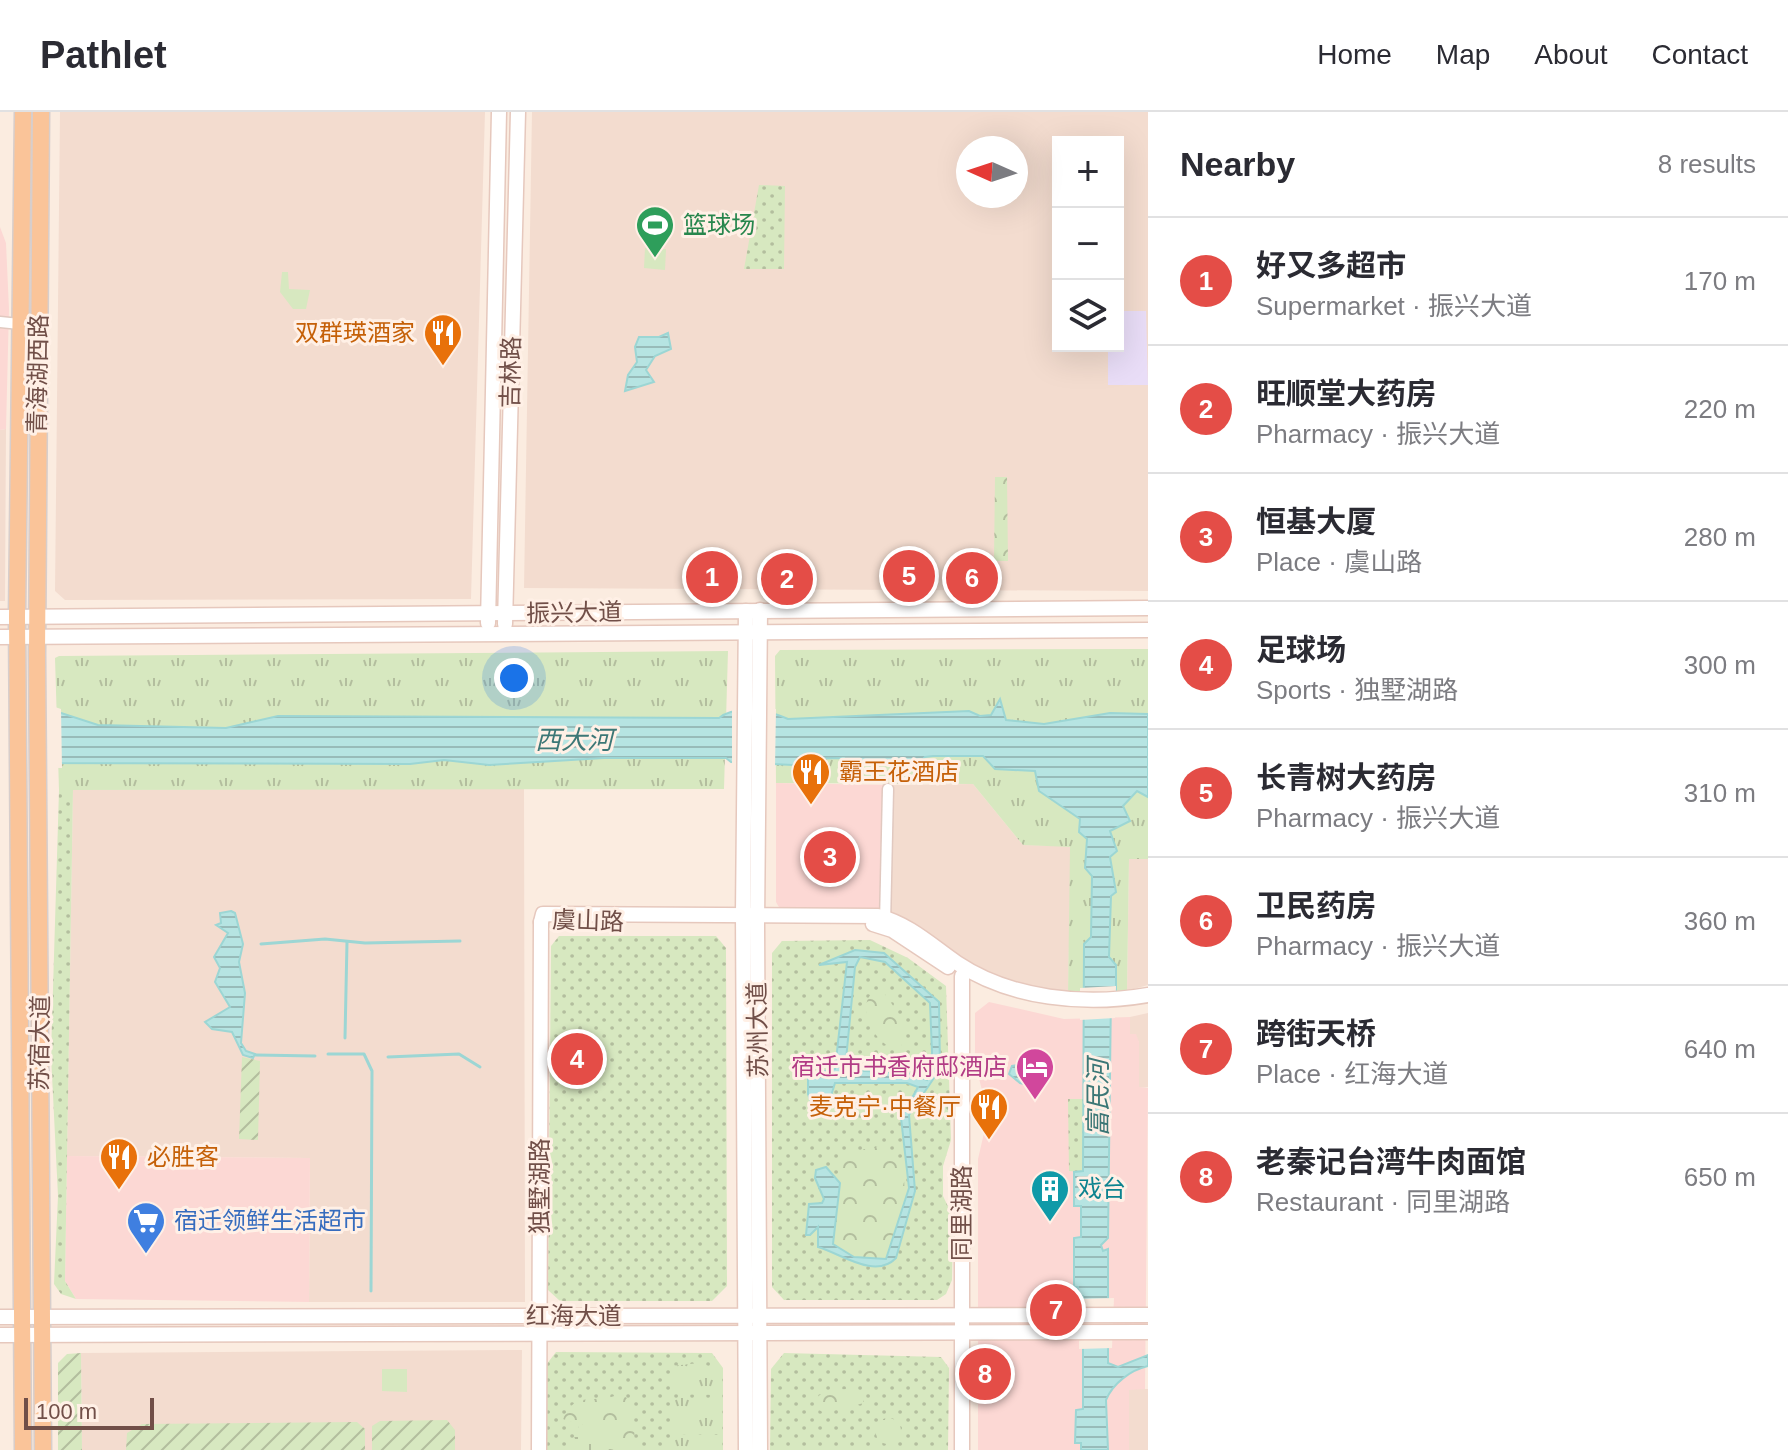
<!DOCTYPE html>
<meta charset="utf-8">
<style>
body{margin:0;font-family:Helvetica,"Noto Sans SC",sans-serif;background:#f7f7f7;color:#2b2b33}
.controls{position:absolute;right:24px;top:24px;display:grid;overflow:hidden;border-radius:0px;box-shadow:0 8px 32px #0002}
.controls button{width:72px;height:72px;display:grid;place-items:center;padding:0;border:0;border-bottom:2px solid #e1e1e2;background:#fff;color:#2b2b33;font:40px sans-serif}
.compass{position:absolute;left:956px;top:24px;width:72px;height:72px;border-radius:50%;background:#fff;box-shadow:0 8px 32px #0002;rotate:273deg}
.scale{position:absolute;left:24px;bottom:20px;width:130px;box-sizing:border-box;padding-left:8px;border:4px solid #714f48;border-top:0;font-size:22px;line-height:28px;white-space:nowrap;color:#714f48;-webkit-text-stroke:6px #fff0e6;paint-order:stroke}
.you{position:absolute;left:514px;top:566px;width:28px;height:28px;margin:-20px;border:6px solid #fff;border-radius:50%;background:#1a73e8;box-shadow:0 0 0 12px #1a73e833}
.badge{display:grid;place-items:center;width:52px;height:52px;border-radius:50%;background:#e44d47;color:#fff;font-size:26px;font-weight:700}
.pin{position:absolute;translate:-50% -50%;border:4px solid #fff;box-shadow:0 2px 8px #0006}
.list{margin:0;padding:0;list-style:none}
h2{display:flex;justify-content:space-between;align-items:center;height:104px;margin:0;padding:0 32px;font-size:34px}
h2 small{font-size:26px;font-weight:400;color:#7c7c81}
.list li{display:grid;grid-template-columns:52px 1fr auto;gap:24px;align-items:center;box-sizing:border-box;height:128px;padding:0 32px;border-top:2px solid #e1e1e2}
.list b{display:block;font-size:30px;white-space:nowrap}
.list p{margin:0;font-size:26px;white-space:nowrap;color:#7c7c81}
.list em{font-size:26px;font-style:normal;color:#7c7c81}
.icon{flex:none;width:44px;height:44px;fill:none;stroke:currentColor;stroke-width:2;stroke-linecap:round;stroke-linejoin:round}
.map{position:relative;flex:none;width:1148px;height:1338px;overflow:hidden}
header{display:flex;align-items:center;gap:48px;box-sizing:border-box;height:112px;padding:0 40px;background:#fff;border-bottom:2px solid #e1e1e2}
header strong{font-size:38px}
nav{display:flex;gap:44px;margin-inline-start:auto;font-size:28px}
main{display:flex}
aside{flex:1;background:#fff}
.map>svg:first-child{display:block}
.residential{fill:#f3dccf;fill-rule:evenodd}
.commercial{fill:#fcd8d4}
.education{fill:#e9ddf7}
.grass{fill:url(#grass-dots)}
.forest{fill:url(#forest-crowns)}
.wetland{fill:url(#wetland-marsh)}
.park{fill:url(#park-tufts)}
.garden{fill:url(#garden-furrows)}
.pitch{fill:#d7e8c0}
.water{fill:url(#water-rules);stroke:#9cd6d4;stroke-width:2;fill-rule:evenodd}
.pier{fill:#fbece0}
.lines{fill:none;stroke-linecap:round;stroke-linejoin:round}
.stream{stroke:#9cd6d4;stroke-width:3}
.street-casing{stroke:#e1c9c0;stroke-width:13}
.secondary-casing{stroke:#e6c8bd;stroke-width:17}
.primary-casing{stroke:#d7cecc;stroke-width:19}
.street{stroke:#fff;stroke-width:10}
.secondary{stroke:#fff;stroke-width:14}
.primary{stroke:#fac499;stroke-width:16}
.labels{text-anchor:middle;stroke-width:6;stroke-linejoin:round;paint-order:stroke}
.leisure-label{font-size:24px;fill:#27864d;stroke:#fff0e6;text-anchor:start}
.food-label{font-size:24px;fill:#c56008;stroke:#fff0e6;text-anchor:end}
.street-label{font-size:24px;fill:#714f48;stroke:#fff0e6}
.hotel-label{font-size:24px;fill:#b23c85;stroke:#fff0e6;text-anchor:end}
.culture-label{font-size:24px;fill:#0d838f;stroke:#fff0e6;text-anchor:start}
.shop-label{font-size:24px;fill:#366cbe;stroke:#fff0e6;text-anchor:start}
.water-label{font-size:26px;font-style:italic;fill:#3c7776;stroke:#fff0e6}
</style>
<header>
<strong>Pathlet</strong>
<nav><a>Home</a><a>Map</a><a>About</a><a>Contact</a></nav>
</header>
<main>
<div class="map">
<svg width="1148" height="1338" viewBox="0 0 1148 1338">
<defs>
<pattern id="grass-dots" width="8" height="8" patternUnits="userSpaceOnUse" patternTransform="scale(2)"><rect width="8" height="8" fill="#d7e8c0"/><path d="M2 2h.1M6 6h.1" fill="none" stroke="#b3be9e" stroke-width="1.8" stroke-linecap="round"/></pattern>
<pattern id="forest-crowns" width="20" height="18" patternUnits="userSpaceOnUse" patternTransform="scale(2)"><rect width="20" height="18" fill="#d7e8c0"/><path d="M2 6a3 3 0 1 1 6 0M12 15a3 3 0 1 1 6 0" fill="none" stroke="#b3be9e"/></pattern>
<pattern id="wetland-marsh" width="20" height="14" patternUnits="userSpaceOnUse" patternTransform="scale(2)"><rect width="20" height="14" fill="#d7e8c0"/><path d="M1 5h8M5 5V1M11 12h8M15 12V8" fill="none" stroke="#b3be9e"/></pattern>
<pattern id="park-tufts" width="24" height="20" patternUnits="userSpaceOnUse" patternTransform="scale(2)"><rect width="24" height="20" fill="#d7e8c0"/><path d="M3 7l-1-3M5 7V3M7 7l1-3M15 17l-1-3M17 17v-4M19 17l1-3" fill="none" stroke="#b3be9e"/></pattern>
<pattern id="garden-furrows" width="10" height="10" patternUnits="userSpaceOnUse" patternTransform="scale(2)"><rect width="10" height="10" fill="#d7e8c0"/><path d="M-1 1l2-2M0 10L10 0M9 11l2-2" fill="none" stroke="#b3be9e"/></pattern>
<pattern id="water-rules" width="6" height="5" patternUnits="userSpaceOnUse" patternTransform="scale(2)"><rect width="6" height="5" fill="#b6e4e2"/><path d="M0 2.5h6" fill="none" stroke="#98bbb9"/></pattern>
</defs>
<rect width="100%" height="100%" fill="#fbece0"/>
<g class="residential">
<path d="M60,0h425l-14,487 -406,1 -10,-9z"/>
<path d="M532,0h616v479l-624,-3zM1058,30h60v204h-60zM968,36h48v48h-48z"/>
<path d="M6,317l-1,172h-5v-171z"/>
<path d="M973,672l50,61 48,1 -3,147 -46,-5 -61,-27 -50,-39 -22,-10 2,-127z"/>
<path d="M524,676l1,514h-216l1,-144 -243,-2 6,-366z"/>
<path d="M1129,747h19v126l-21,6z"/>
<path d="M1148,901v74l-9,1v-46l-9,-8v-17z"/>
<path d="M522,1238l-1,100h-439l-1,-97z"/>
<rect x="1129" y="1277" width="19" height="61"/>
</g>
<g class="commercial">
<path d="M0,115l6,16 3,66 -3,120 -6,1z"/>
<path d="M776,671l115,2 -2,127 -109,-3 -4,-7z"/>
<path d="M989,890l75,17 66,-2v17h6l3,8v45l9,1 -3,301 -16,1v60h-151v-291l6,-26 -1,-39 -8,-31v-50z"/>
<path d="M67,1044l243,2 -1,144 -233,-3 -11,-18z"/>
</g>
<path class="education" d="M1118,199h28l2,74h-40v-39h10z"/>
<g class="grass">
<path d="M759,73l26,1 -1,83h-40z"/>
<path d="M59,678h14l-8,491 11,18 -15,-5 -7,-10 4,-88 -7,-141z"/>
<path d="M559,824h157l10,12 1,338 -15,15h-152l-12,-11 3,-344z"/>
<path d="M870,828l38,18 38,28 5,154 -8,26v30l10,21 -1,63 -6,14 -9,6h-153l-12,-13v-334l10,-12z"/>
<path d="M1068,987h15v73l-14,-1z"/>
<path d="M556,1240l156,1 11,15v82h-177v-85z"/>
<path d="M784,1241l157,4 8,11 -1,82h-178l1,-81z"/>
</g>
<g class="forest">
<path d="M995,365h12l1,84h-14z"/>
<path d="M875,879l9,2c13,16 25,38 16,57 -23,-1 -48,-44 -25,-59z"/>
<path d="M883,1033c38,22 16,79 6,111 -18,10 -41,-1 -57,-12l9,-50 -2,-39z"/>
<path d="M850,1277l12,7 2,7 -40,10 -8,-5 -1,-9 11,-9z"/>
<path d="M619,1282l10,5c4,13 9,40 2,51h-23l-25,-24 -20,-7c13,-31 32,-13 56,-25z"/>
<circle cx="888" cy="1319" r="13"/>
</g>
<path class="wetland" d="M580,1312l16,6 13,20h-30l-5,-14z"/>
<g class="park">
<path d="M282,160h6l1,17 21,1 -4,19h-13l-13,-17z"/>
<path d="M1148,537v210h-19l-2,132 -59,2 2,-146 -47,-2 -50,-61 -197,-1 -1,-127 5,-6z"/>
<path d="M728,539l-4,138 -665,1 -4,-132 4,-2z"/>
<path d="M699,1251l22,7v25l-50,-1 1,-28z"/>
<path d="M672,1286h49l-1,33 -49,-1z"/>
<path d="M672,1322l48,1v15h-48z"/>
</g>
<g class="garden">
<path d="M242,945l18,4 -2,79 -19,-1z"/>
<path d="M81,1241l1,97h-24v-87l9,-9z"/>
<path d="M447,1308l8,10v20h-83v-24l8,-5z"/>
<path d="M357,1310l8,7v21h-239l1,-17 15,-9z"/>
</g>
<g class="pitch">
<path d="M645,136l21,1 -1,21 -21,-2z"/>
<path d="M556,935h43l-1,24 -42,-1z"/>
<path d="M382,1257h25v23l-25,-1z"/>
</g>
<g class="water">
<path d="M668,221l3,16 -16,7 -9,14 8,12 -29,9 3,-16 9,-13 -2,-15 4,-10h20z"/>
<path d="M1000,587l6,21 38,4 66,-11 38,1v83l-11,-6 -14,15 7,15 -20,10 7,20 -7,6 6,35 -5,4 -2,61 7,8v27l-5,1 -3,245 -7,7 2,6 5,-2v114l10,4 30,-12v11c-17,4 -35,17 -42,34l2,50h-27v-7h-6l1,-33 7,-1v-113l-6,-1 1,-8h-4v-49l7,-1v-31h-7v-34l9,-1 1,-227 7,-7 1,-61 -7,-8 2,-29 -8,-7 1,-13 -41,-28 -4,-20 -40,-2 -12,-13h-50l-8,1 -7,7h-68l-6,-6 -43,1 -8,6 -62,-3 -5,-4h-122l-115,7 -45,-5 -34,4 -410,-1v-51l55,-1 43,14 128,3 52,-12 441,2c16,-13 51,-8 69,1l181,-8 11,5 11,-1z"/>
<path d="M231,799l4,2 8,31 -4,18 6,31 -4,50 5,8 9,3 -2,4 -10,-3 -11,-23 -20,-3 -7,-7 25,-15 -15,-25 5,-14 -6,-11 14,-24 -12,-8 5,-2 -1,-10z"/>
<path d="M855,838l29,3 55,49 1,67 -31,46 6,76 -19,67c-21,22 -56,-5 -78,-11v-20l-8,8h-4l3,-31 13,-1 2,-4 -9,-21 1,-8 10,-3 14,16 -7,61 21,13 32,2 23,-71 -8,-70 17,-31 -11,-4h-72l-8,26 -6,4 -7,-2 -6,-17v-20l27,-5 12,-107 -28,3zM860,845l25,5 45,41 2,50 -5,27 -20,-7 -62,-3 10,-103z"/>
<path d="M1034,950h5v26l-19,-5 -11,-9 3,-8z"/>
</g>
<g class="pier">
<path d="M55,595l6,2 1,59 -62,-1v-59z"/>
<path d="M732,596l44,1 -1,59 -43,-2z"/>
<path d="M1116,874l-1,32 -35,2v-32z"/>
<path d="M1114,1186l-2,50 -33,1v-50h-3z"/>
</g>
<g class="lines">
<g class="stream">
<path d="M261,832l64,-5 40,4 95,-2"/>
<path d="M345,926l2,-96"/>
<path d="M328,942h36l8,17 -1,220"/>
<path d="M256,943l59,1"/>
<path d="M388,945l71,-3 21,13"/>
</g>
<g class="street-casing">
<g id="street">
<path d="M0,210l39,4"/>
<path d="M885,812l3,-135"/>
</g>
</g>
<g class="secondary-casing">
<g id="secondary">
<path d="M760,498l-3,314 3,526"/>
<path d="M746,499l-3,303 3,536"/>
<path d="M0,505l1148,-9"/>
<path d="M488,511l11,-511"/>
<path d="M505,512l13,-512"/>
<path d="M0,525l1148,-7"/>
<path d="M541,810l2,-8 335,2c31,8 53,29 79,47 54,36 128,43 191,32"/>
<path d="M873,812l19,6 56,37"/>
<path d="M962,864v474"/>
<path d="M0,1205l1148,-2"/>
<path d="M0,1223l1148,-3"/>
<path d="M539,1338l2,-528"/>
</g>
</g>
<g class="primary-casing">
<g id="primary">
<path d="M23,0l-6,505 6,833"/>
<path d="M41,0l-4,542 6,796"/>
</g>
</g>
<use href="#street" class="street"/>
<use href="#secondary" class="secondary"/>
<use href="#primary" class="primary"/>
</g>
<defs>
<g id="stadium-pin" transform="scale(2)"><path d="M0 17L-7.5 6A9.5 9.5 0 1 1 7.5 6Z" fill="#2e9e5b" stroke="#fff0e6"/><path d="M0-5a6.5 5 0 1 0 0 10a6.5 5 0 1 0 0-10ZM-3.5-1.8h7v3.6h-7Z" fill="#fff"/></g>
<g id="restaurant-pin" transform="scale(2)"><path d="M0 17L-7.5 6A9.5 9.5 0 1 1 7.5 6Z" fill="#e8710a" stroke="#fff0e6"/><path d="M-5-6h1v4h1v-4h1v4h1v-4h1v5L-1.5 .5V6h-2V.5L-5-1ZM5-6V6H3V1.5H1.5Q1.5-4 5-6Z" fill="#fff"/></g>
<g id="hotel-pin" transform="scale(2)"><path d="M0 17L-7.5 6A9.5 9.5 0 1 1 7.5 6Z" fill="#d1479c" stroke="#fff0e6"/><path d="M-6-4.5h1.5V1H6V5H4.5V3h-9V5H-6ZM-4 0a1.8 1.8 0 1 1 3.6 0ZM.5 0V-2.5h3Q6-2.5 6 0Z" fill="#fff"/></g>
<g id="building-pin" transform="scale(2)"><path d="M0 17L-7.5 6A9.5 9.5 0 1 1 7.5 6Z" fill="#0f9aa8" stroke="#fff0e6"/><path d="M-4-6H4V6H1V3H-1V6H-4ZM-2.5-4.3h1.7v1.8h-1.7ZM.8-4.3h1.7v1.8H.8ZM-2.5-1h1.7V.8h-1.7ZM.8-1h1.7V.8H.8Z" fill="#fff"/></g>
<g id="supermarket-pin" transform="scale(2)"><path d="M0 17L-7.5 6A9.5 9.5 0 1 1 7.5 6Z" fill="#3f7fe0" stroke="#fff0e6"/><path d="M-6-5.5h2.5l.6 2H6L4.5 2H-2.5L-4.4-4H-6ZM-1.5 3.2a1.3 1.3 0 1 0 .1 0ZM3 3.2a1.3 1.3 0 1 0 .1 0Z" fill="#fff"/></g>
</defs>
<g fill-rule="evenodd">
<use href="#stadium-pin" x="655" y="113"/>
<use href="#restaurant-pin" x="443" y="221"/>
<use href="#restaurant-pin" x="811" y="660"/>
<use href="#hotel-pin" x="1035" y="955"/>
<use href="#restaurant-pin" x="989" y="995"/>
<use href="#restaurant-pin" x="119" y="1045"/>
<use href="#building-pin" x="1050" y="1077"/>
<use href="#supermarket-pin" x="146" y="1109"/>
</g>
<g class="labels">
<g class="leisure-label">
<text x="683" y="121">篮球场</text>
</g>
<g class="food-label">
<text x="415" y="229">双群瑛酒家</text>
<text x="839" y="668" text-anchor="start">霸王花酒店</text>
<text x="961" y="1003">麦克宁·中餐厅</text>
<text x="147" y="1053" text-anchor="start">必胜客</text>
</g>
<g class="street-label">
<text transform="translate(511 260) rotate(-89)" y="8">吉林路</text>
<text transform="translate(38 262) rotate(-89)" y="8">青海湖西路</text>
<text transform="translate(574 501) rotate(-1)" y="8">振兴大道</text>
<text transform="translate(588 809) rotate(2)" y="8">虞山路</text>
<text transform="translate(758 918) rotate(-91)" y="8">苏州大道</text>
<text transform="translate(40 931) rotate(-89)" y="8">苏宿大道</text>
<text transform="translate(540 1074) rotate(-90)" y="8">独墅湖路</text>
<text transform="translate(962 1101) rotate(-90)" y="8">同里湖路</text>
<text x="574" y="1212">红海大道</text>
</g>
<g class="hotel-label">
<text x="1007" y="963">宿迁市书香府邸酒店</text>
</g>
<g class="culture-label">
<text x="1078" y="1085">戏台</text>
</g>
<g class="shop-label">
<text x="174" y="1117">宿迁领鲜生活超市</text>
</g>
<g class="water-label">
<text x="574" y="637">西大河</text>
<text transform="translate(1098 986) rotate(-90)" y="9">富民河</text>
</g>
</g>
</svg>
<div class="controls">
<button>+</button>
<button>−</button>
<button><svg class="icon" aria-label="layers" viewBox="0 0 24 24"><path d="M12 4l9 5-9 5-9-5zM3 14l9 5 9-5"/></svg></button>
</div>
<svg class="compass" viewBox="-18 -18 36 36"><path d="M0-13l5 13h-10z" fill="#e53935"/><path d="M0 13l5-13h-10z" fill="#7c7c81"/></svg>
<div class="scale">100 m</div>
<div class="you"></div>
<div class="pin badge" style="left:712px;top:465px">1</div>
<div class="pin badge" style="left:787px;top:467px">2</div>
<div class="pin badge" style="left:830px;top:745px">3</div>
<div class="pin badge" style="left:577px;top:947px">4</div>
<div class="pin badge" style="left:909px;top:464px">5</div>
<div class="pin badge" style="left:972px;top:466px">6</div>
<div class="pin badge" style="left:1056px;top:1198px">7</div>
<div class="pin badge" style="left:985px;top:1262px">8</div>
</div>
<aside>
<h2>Nearby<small>8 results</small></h2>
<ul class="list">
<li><span class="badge">1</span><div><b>好又多超市</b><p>Supermarket · 振兴大道</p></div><em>170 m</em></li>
<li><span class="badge">2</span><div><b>旺顺堂大药房</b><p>Pharmacy · 振兴大道</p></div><em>220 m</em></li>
<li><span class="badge">3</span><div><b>恒基大厦</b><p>Place · 虞山路</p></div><em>280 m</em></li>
<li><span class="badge">4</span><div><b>足球场</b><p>Sports · 独墅湖路</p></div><em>300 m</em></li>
<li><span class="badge">5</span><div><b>长青树大药房</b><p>Pharmacy · 振兴大道</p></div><em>310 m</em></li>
<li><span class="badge">6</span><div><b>卫民药房</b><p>Pharmacy · 振兴大道</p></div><em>360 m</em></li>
<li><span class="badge">7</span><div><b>跨街天桥</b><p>Place · 红海大道</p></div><em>640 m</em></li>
<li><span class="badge">8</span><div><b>老秦记台湾牛肉面馆</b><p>Restaurant · 同里湖路</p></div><em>650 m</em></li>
</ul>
</aside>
</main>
